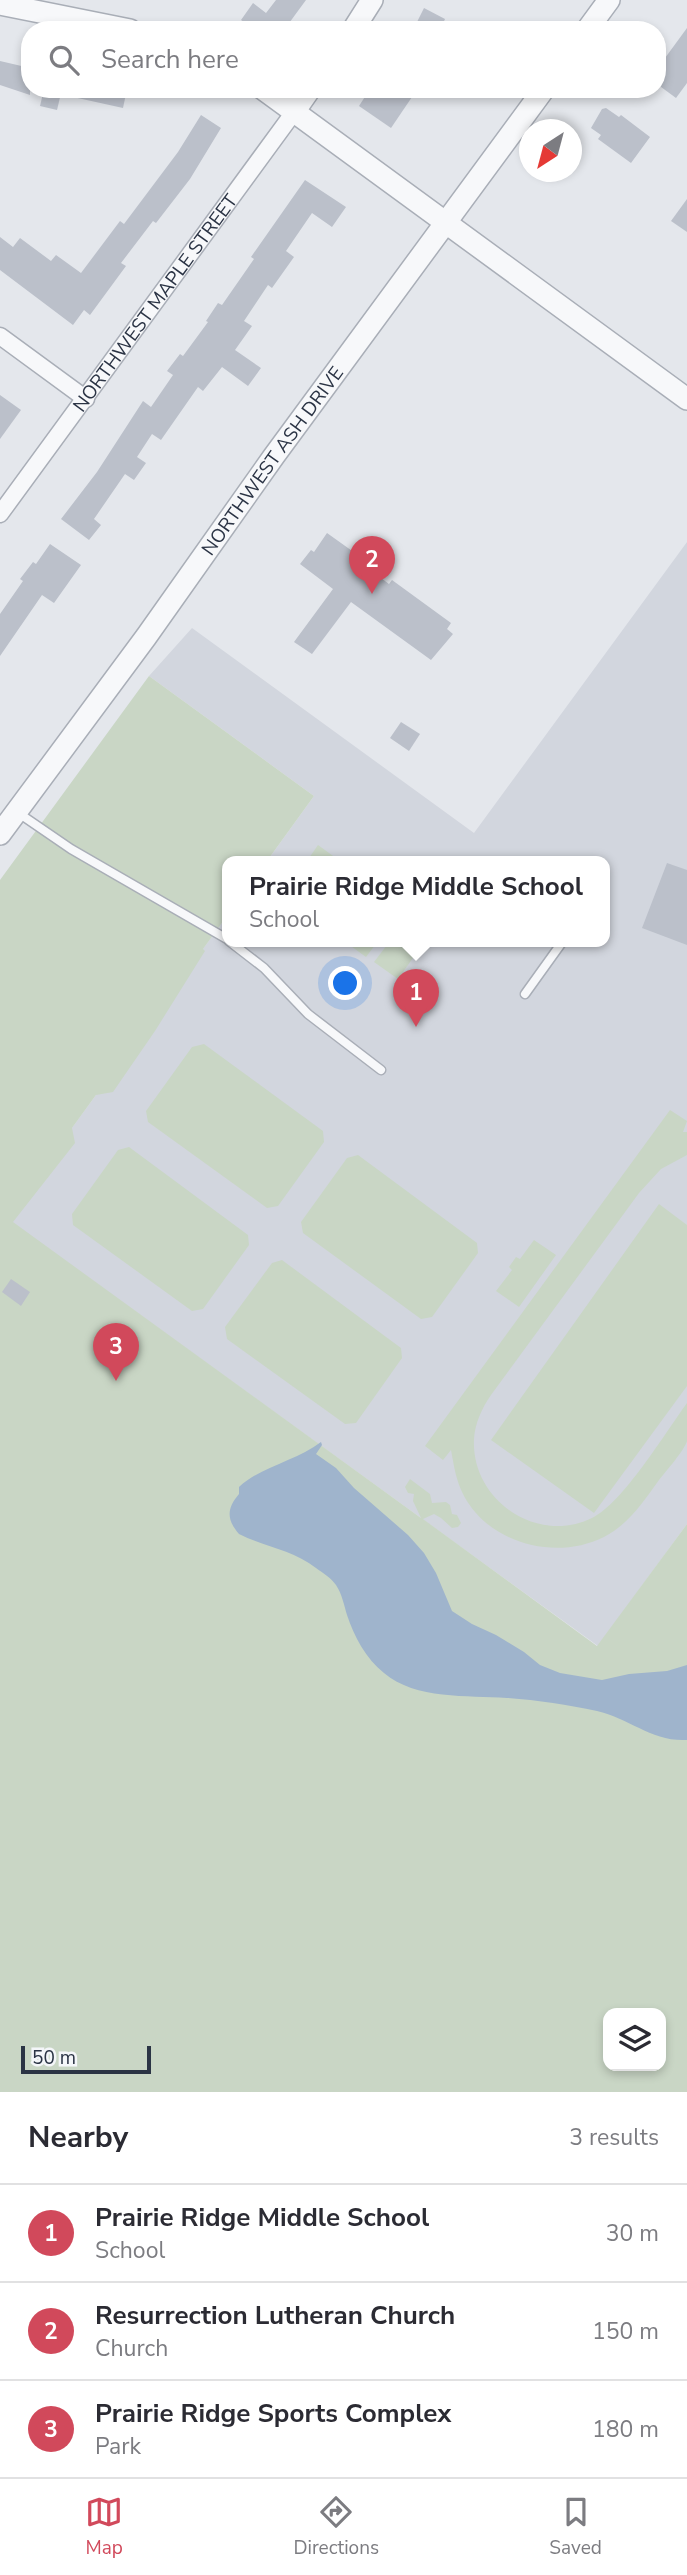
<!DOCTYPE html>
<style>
body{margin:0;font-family:"Nunito Sans",sans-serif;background:#f2f2f3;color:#2b2b33}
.controls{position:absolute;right:21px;bottom:21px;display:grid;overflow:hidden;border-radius:14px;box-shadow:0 4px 10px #0003}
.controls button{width:63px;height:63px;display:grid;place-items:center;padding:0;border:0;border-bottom:2px solid #e1e1e2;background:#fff;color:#2b2b33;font:35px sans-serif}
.compass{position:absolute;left:519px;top:119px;width:63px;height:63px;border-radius:50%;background:#fff;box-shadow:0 4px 10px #0003;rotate:216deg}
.scale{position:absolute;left:21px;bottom:18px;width:130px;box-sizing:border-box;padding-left:7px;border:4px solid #2b3445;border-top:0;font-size:19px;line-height:24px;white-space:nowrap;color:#2b3445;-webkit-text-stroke:5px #f4f6f9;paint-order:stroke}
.you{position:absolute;left:346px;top:984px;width:24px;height:24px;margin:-18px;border:5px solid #fff;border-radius:50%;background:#1a73e8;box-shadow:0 0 0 10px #1a73e833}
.badge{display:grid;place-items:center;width:46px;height:46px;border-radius:50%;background:#d1495b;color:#fff;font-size:23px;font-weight:700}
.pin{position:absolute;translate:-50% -58px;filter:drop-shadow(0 2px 4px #0008)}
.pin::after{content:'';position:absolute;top:37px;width:24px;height:21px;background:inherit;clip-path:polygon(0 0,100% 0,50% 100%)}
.popup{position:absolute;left:222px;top:856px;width:388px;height:91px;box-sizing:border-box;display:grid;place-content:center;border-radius:14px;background:#fff;filter:drop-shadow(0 2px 5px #0005);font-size:23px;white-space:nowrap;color:#7c7c81}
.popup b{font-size:26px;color:#2b2b33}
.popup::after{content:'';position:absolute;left:50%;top:100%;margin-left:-14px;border:14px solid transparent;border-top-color:#fff}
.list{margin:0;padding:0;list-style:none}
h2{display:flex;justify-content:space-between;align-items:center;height:91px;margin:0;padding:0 28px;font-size:30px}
h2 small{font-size:23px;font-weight:400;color:#7c7c81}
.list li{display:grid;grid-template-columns:46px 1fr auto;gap:21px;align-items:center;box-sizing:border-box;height:98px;padding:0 28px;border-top:2px solid #e1e1e2}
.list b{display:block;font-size:26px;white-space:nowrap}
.list p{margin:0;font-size:23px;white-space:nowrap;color:#7c7c81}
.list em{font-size:23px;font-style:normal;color:#7c7c81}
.icon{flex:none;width:38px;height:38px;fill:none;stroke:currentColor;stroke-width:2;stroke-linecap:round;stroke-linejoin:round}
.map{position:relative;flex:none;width:687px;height:2092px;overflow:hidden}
.search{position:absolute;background:#fff;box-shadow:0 4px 10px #0003;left:21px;right:21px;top:21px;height:77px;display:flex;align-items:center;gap:18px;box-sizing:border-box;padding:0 24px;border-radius:28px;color:#7c7c81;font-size:26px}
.sheet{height:385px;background:#fff}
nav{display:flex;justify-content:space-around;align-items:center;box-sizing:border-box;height:98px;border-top:2px solid #e1e1e2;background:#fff;font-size:19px;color:#7c7c81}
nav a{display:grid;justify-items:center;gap:4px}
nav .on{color:#d1495b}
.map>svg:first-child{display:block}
.built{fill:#d2d6de}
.green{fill:#c9d6c5;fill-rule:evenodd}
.water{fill:#9fb4cc}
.building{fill:#bbc0ca}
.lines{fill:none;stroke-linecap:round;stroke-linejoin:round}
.service-casing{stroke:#a9aeb7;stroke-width:11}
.minor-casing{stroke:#a9aeb7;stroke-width:19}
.tertiary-casing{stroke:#a9aeb7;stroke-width:24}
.service{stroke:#f7f8fa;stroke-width:8}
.minor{stroke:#f7f8fa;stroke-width:16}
.tertiary{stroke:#f7f8fa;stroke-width:21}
.labels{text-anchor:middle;stroke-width:7;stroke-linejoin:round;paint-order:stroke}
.street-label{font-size:19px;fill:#2b3445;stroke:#f4f6f9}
</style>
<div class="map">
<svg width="687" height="2092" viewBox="0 0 687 2092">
<rect width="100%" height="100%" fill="#e4e7ec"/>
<path class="built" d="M687,542v982l-89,122 -592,-428 221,-302v25h378v-80h-338l47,-65 -165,-120 43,-48 282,205z"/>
<g class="green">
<path d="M149,676l165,120 -47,65h-40v55l-24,33 2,2 -50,80 -42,61 -17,3 -24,33 3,15 -62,79 408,296 -8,-17 1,-7 -6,-1 -3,-6 5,-8 20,15 2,9 14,-1 4,3 2,9 5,1 4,8 -3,4 -6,1 -11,-10 -7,-4 -11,5 174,127 90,-122v568h-687v-1212zM608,2013h53v53h-53z"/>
<path d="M318,845l22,16h-33z"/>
<path d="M344,941h34l-12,16z"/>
<path d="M390,941h35l-27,38 -24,-17z"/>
<path d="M204,1044l119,87 1,11 -46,64 -11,2 -119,-86 -2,-11 46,-64z"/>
<path d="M670,1110l17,11 -4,11h4v23l-26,14 -22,24 -148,202c-9,13 -16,28 -17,44 -3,61 63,106 118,79 31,-15 73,-85 95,-115 0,12 0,27 0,38 -3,10 -21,30 -28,39 -16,22 -30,44 -55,57 -48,24 -114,7 -140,-41 -8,-15 -10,-30 -13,-46l-8,10 -18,-14z"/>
<path d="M129,1147l119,88 1,10 -46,64 -11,2 -119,-86 -1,-11 46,-64z"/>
<path d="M358,1155l119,88 1,10 -46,64 -11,2 -118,-86 -2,-11 46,-64z"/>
<path d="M659,1204l28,21v161l-93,127 -103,-73z"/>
<path d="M534,1240l22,15 -37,52 -23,-16 16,-21 -3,-3 7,-10 4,2z"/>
<path d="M282,1260l119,88 1,10 -46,65 -11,1 -118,-85 -2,-12 47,-64z"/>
</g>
<path class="water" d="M321,1442l1,3 -6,9 20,14 18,20 54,47 16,18 12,20 16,38 20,13 24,11 28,17 16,13 20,8 42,7 27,-6 38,-3 20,-6v75c-35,2 -58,-22 -90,-29 -29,-6 -60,-11 -90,-13 -40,-3 -91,2 -123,-25 -18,-14 -30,-37 -37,-58 -3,-10 -5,-21 -11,-30 -5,-7 -13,-12 -20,-17 -23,-18 -51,-21 -77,-34 -13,-15 -12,-26 0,-40v-7c21,-20 57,-26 82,-45z"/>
<g class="building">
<path d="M276,0h30l-22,30h-29l-14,-10 12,-17 13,10z"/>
<path d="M424,8l21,11 -5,11h-27z"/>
<path d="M687,28v55l-11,15 -19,-14v-15z"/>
<path d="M0,61l30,7v27l-30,-10z"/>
<path d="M44,89h18l-5,21 -17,-4z"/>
<path d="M65,89h62l-4,19 -59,-13z"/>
<path d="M370,89h31l11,8 -21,31 -32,-22z"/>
<path d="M606,108l13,9 2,-2 29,22 -19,26 -33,-24 3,-4 -10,-7 11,-19z"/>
<path d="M201,115l20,13 -31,51 -34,44 -3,-2 -32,42 5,3 -36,49 -6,-5 -11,15 -73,-55v-33l13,10 7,-9 31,23 5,-6 25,18 39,-52 4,3 54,-72z"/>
<path d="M305,180l41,27 -14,20 -20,-14 -26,38 8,6 -22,31 -4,-3 -24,36 8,5 -17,24 26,18 -13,18 -26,-19 -19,24 -5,-4 -37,53 -9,-6 -15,23 9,6 -12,17 -9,-6 -31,45 7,6 -12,15 -28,-21 36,-47 46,-71 8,6 22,-32 -6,-4 13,-17 3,2 25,-34 -2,-1 12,-18 4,2 32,-46 -3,-2z"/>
<path d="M687,199v33l-16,-11z"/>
<path d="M0,395l21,15 -21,29z"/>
<path d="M327,533l42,30 -3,4 23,17 3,-4 59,43 -4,6 6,5 -22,26 -80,-58 -39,52 -18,-12 39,-53 -33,-25 11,-14 3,2z"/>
<path d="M50,544l31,21 -27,38 -12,-8 -42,61v-42l23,-33 -3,-2 13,-17 3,2z"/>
<path d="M401,722l19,12 -11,17 -19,-13z"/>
<path d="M667,863l20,7v75l-45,-17z"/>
<path d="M11,1279l19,13 -9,14 -19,-14z"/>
</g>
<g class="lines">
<g class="service-casing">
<g id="service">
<path d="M17,812l54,37 156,90"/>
<path d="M229,941l35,27 44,46 73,56"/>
<path d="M525,994l38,-53"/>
</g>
</g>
<g class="minor-casing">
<g id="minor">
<path d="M0,336l86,63"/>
<path id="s1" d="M0,514l294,-402"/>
</g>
</g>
<g class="tertiary-casing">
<g id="tertiary">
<path d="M0,4l130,26"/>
<path d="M353,30l19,-30"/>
<path d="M587,30l22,-30"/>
<path d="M263,89l424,310"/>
<path d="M294,112l16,-23"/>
<path id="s2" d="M0,834l146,-197 128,-181 270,-367"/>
</g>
</g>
<use href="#service" class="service"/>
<use href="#minor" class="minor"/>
<use href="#tertiary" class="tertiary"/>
</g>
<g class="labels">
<g class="street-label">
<text dy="7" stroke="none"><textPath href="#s1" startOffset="262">NORTHWEST MAPLE STREET</textPath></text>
<text dy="7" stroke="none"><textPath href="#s2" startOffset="462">NORTHWEST ASH DRIVE</textPath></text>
</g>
</g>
</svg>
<div class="controls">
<button><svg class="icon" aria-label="layers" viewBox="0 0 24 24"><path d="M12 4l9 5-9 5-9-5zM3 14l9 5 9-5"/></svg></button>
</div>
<svg class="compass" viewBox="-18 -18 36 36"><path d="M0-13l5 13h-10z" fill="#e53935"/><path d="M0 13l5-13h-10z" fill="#7c7c81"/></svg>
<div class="scale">50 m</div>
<div class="you"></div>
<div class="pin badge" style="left:416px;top:1027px">1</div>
<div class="popup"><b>Prairie Ridge Middle School</b>School</div>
<div class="pin badge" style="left:372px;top:594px">2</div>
<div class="pin badge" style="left:116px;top:1381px">3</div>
<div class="search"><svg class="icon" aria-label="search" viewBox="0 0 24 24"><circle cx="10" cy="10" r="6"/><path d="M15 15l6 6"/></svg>Search here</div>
</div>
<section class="sheet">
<h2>Nearby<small>3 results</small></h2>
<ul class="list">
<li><span class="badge">1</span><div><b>Prairie Ridge Middle School</b><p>School</p></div><em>30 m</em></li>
<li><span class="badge">2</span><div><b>Resurrection Lutheran Church</b><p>Church</p></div><em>150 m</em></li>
<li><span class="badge">3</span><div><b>Prairie Ridge Sports Complex</b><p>Park</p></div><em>180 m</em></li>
</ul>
</section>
<nav>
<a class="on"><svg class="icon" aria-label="map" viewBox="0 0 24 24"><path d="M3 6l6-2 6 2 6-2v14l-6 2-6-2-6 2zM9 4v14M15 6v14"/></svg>Map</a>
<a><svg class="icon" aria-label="directions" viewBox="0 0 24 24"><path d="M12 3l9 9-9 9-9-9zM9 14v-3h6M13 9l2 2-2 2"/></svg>Directions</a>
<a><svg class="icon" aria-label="saved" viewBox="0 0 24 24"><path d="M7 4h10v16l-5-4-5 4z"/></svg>Saved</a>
</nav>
